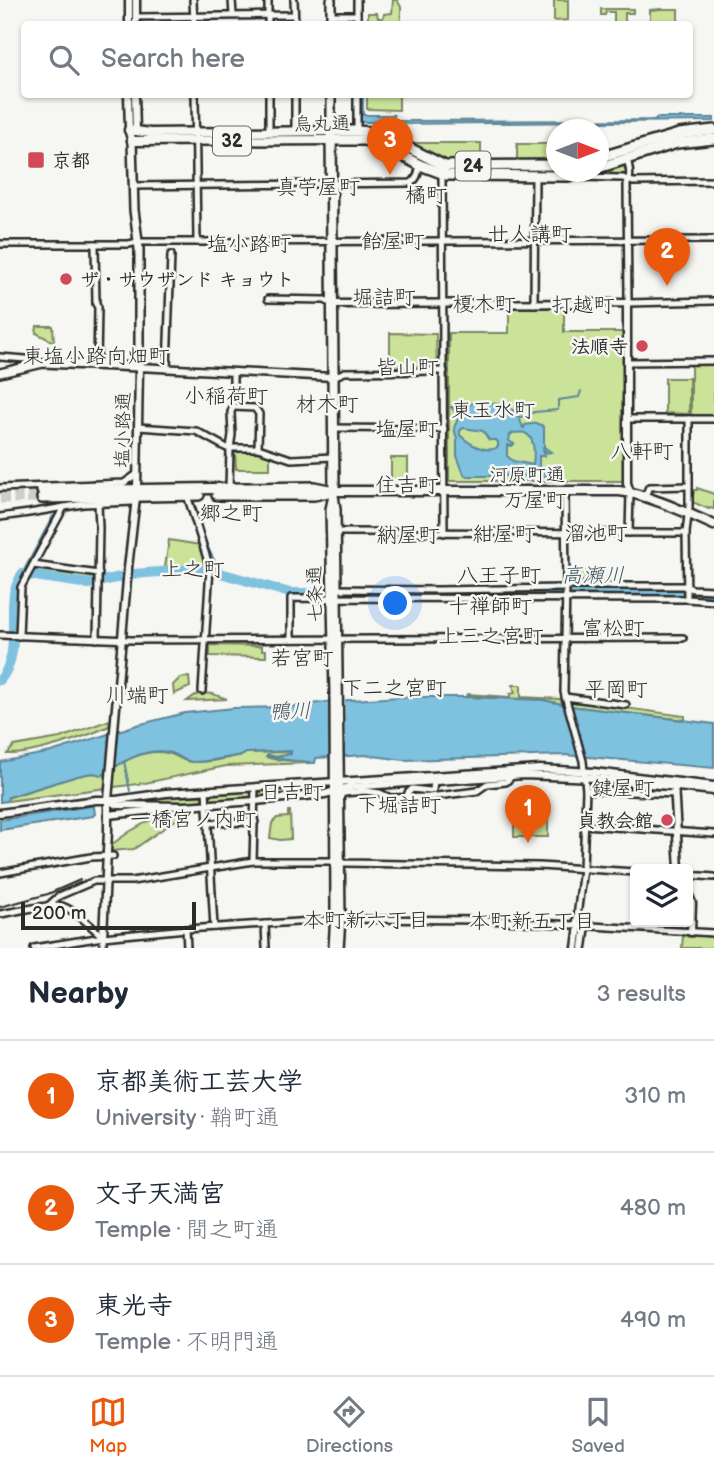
<!DOCTYPE html>
<meta charset="utf-8">
<style>
body{margin:0;font-family:"Balsamiq Sans","Klee One",sans-serif;background:#f6f6f7;color:#1f2937}
.controls{position:absolute;right:21px;bottom:21px;display:grid;overflow:hidden;border-radius:7px;box-shadow:0 2px 5px #0004}
.controls button{width:63px;height:63px;display:grid;place-items:center;padding:0;border:0;border-bottom:2px solid #e0e1e3;background:#fff;color:#1f2937;font:35px sans-serif}
.compass{position:absolute;left:546px;top:119px;width:63px;height:63px;border-radius:50%;background:#fff;box-shadow:0 2px 5px #0004;rotate:90deg}
.scale{position:absolute;left:21px;bottom:18px;width:175px;box-sizing:border-box;padding-left:7px;border:4px solid #2b2b2b;border-top:0;font-size:19px;line-height:24px;white-space:nowrap;color:#2b2b2b;-webkit-text-stroke:5px #f6f6f2;paint-order:stroke}
.you{position:absolute;left:396px;top:604px;width:24px;height:24px;margin:-18px;border:5px solid #fff;border-radius:50%;background:#1a73e8;box-shadow:0 0 0 10px #1a73e833}
.badge{display:grid;place-items:center;width:46px;height:46px;border-radius:50%;background:#ea580c;color:#fff;font-size:23px;font-weight:700}
.pin{position:absolute;translate:-50% -58px;filter:drop-shadow(0 2px 4px #0008)}
.pin::after{content:'';position:absolute;top:37px;width:24px;height:21px;background:inherit;clip-path:polygon(0 0,100% 0,50% 100%)}
.list{margin:0;padding:0;list-style:none}
h2{display:flex;justify-content:space-between;align-items:center;height:91px;margin:0;padding:0 28px;font-size:30px}
h2 small{font-size:23px;font-weight:400;color:#747a83}
.list li{display:grid;grid-template-columns:46px 1fr auto;gap:21px;align-items:center;box-sizing:border-box;height:112px;padding:0 28px;border-top:2px solid #e0e1e3}
.list b{display:block;font-size:26px;white-space:nowrap}
.list p{margin:0;font-size:23px;white-space:nowrap;color:#747a83}
.list em{font-size:23px;font-style:normal;color:#747a83}
.icon{flex:none;width:38px;height:38px;fill:none;stroke:currentColor;stroke-width:2;stroke-linecap:round;stroke-linejoin:round}
.map{position:relative;flex:none;width:714px;height:948px;overflow:hidden}
.search{position:absolute;background:#fff;box-shadow:0 2px 5px #0004;left:21px;right:21px;top:21px;height:77px;display:flex;align-items:center;gap:18px;box-sizing:border-box;padding:0 24px;border-radius:7px;color:#747a83;font-size:26px}
.sheet{height:427px;background:#fff}
nav{display:flex;justify-content:space-around;align-items:center;box-sizing:border-box;height:98px;border-top:2px solid #e0e1e3;background:#fff;font-size:19px;color:#747a83}
nav a{display:grid;justify-items:center;gap:4px}
nav .on{color:#ea580c}
.map>svg:first-child{display:block}
.green{fill:#cae399;stroke:#7a8762;stroke-width:2}
.water{fill:#7fc2e0;stroke:#5d8698;stroke-width:2;fill-rule:evenodd}
.pier{fill:#f6f6f2}
.lines{fill:none;stroke-linecap:round;stroke-linejoin:round}
.stream{stroke:#5d8698;stroke-width:2}
.canal{stroke:#7fc2e0;stroke-width:6}
.river{stroke:#7fc2e0;stroke-width:10}
.trunk-tunnel{stroke:#cdcdca;stroke-width:9;stroke-dasharray:9 4.5;stroke-linecap:butt}
.minor-casing{stroke:#2b2b2b;stroke-width:10}
.tertiary-casing{stroke:#2b2b2b;stroke-width:11}
.secondary-casing{stroke:#2b2b2b;stroke-width:12}
.primary-casing{stroke:#2b2b2b;stroke-width:13}
.trunk-casing{stroke:#2b2b2b;stroke-width:14}
.minor{stroke:#f6f6f2;stroke-width:5}
.tertiary{stroke:#f6f6f2;stroke-width:6}
.secondary{stroke:#f6f6f2;stroke-width:7}
.primary{stroke:#f6f6f2;stroke-width:8}
.trunk{stroke:#f6f6f2;stroke-width:9}
.rail{stroke:#2b2b2b;stroke-width:2}
.poi-dot{fill:#d1495b;stroke:#f6f6f2;stroke-width:2.5}
.labels{text-anchor:middle;stroke-width:5;stroke-linejoin:round;paint-order:stroke}
.shield{fill:#f6f6f2;stroke:#686867;stroke-width:2}
.shield-label{font-size:18px;font-weight:bold;fill:#2b2b2b}
.street-label{font-size:19px;fill:#2b2b2b;stroke:#f6f6f2}
.poi-label{font-size:19px;font-weight:bold;fill:#2b2b2b;stroke:#f6f6f2;text-anchor:start}
.neighbourhood-label{font-size:21px;fill:#2b2b2b;stroke:#f6f6f2}
.water-label{font-size:21px;font-style:italic;fill:#445861;stroke:#f6f6f2}
</style>
<div class="map">
<svg width="714" height="948" viewBox="0 0 714 948">
<rect width="100%" height="100%" fill="#f6f6f2"/>
<filter id="ink" filterUnits="userSpaceOnUse"><feTurbulence type="fractalNoise" baseFrequency=".0143" numOctaves="2"/><feDisplacementMap in="SourceGraphic" scale="14" xChannelSelector="R" yChannelSelector="G"/><feConvolveMatrix kernelMatrix="1 2 1 2 8 2 1 2 1" color-interpolation-filters="sRGB"/></filter>
<g filter="url(#ink)">
<g class="green">
<path d="M393,0h4l4,7v17h-33v-11h9l1,5h5l1,-4 8,-1z"/>
<path d="M554,0h14v20l-14,1z"/>
<path d="M601,9h32v4h-8v11h-11v-12h-8l-1,3h-4z"/>
<path d="M661,9h17v15h-28v-14z"/>
<path d="M367,95h32v15l-32,-1z"/>
<path d="M416,143h65v18h-37l-30,-15z"/>
<rect x="517" y="144" width="39" height="16"/>
<path d="M625,164l1,9 -3,3 -32,-1z"/>
<path d="M509,308h55v24h59v149h-174v-148h60z"/>
<path d="M37,326h16l1,16 -18,-9z"/>
<path d="M390,333l46,1 1,32 -47,1z"/>
<rect x="691" y="363" width="23" height="52"/>
<path d="M665,378h24v36l-24,-1z"/>
<path d="M235,450l26,3 9,3v13h-34z"/>
<rect x="391" y="458" width="17" height="22"/>
<path d="M697,488l17,6v15l-4,-1 -1,1 -17,-7 2,-12h3z"/>
<path d="M169,540l31,5 7,23 -11,-2 -31,1z"/>
<path d="M37,568l59,8v10l-7,1 -58,-8z"/>
<path d="M570,571h31v10h-32z"/>
<path d="M210,645l52,1v4h4v7l-56,-1z"/>
<path d="M189,677l1,10 -16,7 -1,-9 7,-7z"/>
<path d="M513,685h8v12l39,2 3,5 -20,-4 -77,-4 1,-2 43,3v-3l5,-1z"/>
<path d="M201,693l12,1 14,5 -40,2 7,-5z"/>
<path d="M573,701l112,15v4l-115,-14 -1,-4z"/>
<path d="M110,720l-1,6c-23,11 -77,29 -102,28l7,-8 46,-8z"/>
<path d="M291,752v2l-15,3 -8,-2 -2,2c13,5 31,2 44,6l-84,3 -81,17 -138,18v-3l70,-22 15,-3 6,1 3,2c19,-13 42,-28 66,-23 10,2 16,9 26,9 16,1 34,-4 50,-7l3,-2z"/>
<path d="M280,789l14,2 28,-2 1,1 -1,2 -62,7 -2,-2 2,-5 2,-1z"/>
<path d="M250,791l3,2v5l-42,4 -1,-2 1,-5z"/>
<path d="M201,796l3,4 -1,3 -22,1 -45,-2 22,-4z"/>
<path d="M288,811h2l1,28 -11,1 -10,-2 2,-15 5,-5 11,-1z"/>
<rect x="514" y="811" width="34" height="26"/>
<path d="M181,813l-1,4 -46,32 -23,2v-6l18,-13 30,-17z"/>
<path d="M683,935h5v2h5v-2l21,2v11h-32z"/>
</g>
<g class="water">
<path d="M361,94l2,1v20h31v6l262,-1 1,-2h57v3l-323,3 -3,-2h-27z"/>
<path d="M474,403c7,0 16,-1 23,1 8,2 9,6 16,6l6,7 4,11h1l1,-3c7,-1 14,-3 19,2v20l7,5 -4,1 -4,-4 2,7h-6v11l2,5h14v4h-90l-1,-2 -7,-18v-17l-3,-11 4,-10v-3l-7,-8h3l8,10h3l3,-4 -3,-4 3,-1 2,-4zM463,428l20,3 6,9h7l2,2v5c-12,7 -29,-3 -38,-12v-4zM513,433c2,0 9,-1 12,0 11,5 9,23 8,32l-20,-4 -6,-5v-11l5,1 2,-2 -5,-3 1,-6z"/>
<path d="M402,697h60l81,3 27,6 144,18v44l-149,-13 -161,5 -38,-5 -50,3 -1,5h-4l-2,-1c-12,-2 -32,-1 -42,-6l1,-1 8,2 15,-3v-3l-45,2 -3,2c-16,2 -34,7 -50,7 -10,-1 -16,-8 -26,-10 -24,-4 -47,11 -66,24l-3,-2 -6,-1 -15,3 -69,21 -1,4 -7,1v-40l51,-10 86,-27 48,-12 49,-5 56,-1 43,-6z"/>
<path d="M91,806l3,1 1,7 -2,2 -93,14v-10z"/>
</g>
<path class="pier" d="M345,697v63l-16,1v-63z"/>
<g class="lines">
<g class="stream">
<path d="M519,417l7,-1 8,-4 24,-2v-10l21,-3 2,-6"/>
<path d="M194,502c8,24 12,56 33,73"/>
<path d="M22,574l31,-58"/>
<path d="M124,761l6,30"/>
</g>
<path class="canal" d="M346,594h368"/>
<path class="river" d="M0,680c20,-23 10,-58 14,-86 1,-7 5,-14 8,-20l67,10 45,-10 63,-5 20,3 73,21h34"/>
<g class="trunk-tunnel">
<path d="M0,492l42,-1"/>
<path d="M0,499l42,-1"/>
</g>
<g class="minor-casing">
<g id="minor">
<path d="M193,0l1,24"/>
<path d="M232,0l1,15"/>
<path d="M268,0v24"/>
<path d="M294,0l1,24"/>
<path d="M357,0v24"/>
<path d="M331,15h26"/>
<path d="M136,17l158,-2"/>
<path d="M195,94l2,148"/>
<path d="M269,94v38"/>
<path d="M357,94v37"/>
<path d="M295,131v-37"/>
<path d="M626,157c3,7 6,20 1,27l1,116 -1,3 87,-2"/>
<path d="M442,174l2,359"/>
<path d="M578,177l45,1 10,4 81,-1"/>
<path d="M133,186l278,-3c7,-4 7,-11 9,-18"/>
<path d="M0,244h129l9,-2h59l517,-2"/>
<path d="M95,244l1,60 2,3 -1,58"/>
<path d="M268,299l57,1 7,4"/>
<path d="M534,304l1,-128"/>
<path d="M0,357l26,2 9,5"/>
<path d="M627,362l87,-1"/>
<path d="M167,369l4,-114"/>
<path d="M333,377l12,-5 99,-1"/>
<path d="M233,407l22,1 4,6 -1,34"/>
<path d="M628,419h86"/>
<path d="M138,427l58,4 31,17h31l33,11 42,-2"/>
<path d="M333,428l111,1"/>
<path d="M0,488l124,-5 13,-9"/>
<path d="M229,489l1,-41 2,-13 -1,-23 2,-5v-35"/>
<path d="M565,491l1,95 -2,106 19,69 3,29 -3,78 -7,57"/>
<path d="M187,495l23,73 -8,123"/>
<path d="M644,498l5,-11 40,-1"/>
<path d="M0,517l29,-4 54,-9 51,-2"/>
<path d="M337,532l349,1"/>
<path d="M629,533l1,-41"/>
<path d="M33,565l66,9"/>
<path d="M566,586h117l10,3 21,1"/>
<path d="M337,589l100,1 128,-2"/>
<path d="M687,599l-1,-66 3,-26v-88"/>
<path d="M0,635l132,5 551,-2"/>
<path d="M19,636l2,-49 43,-80"/>
<path d="M97,639l2,-111 -1,-25"/>
<path d="M293,639l-2,-3v-38l396,1 27,2"/>
<path d="M565,697l61,8"/>
<path d="M206,790l8,137"/>
<path d="M586,790l89,4"/>
<path d="M339,797l5,-4 21,-2 15,2 10,5 39,-1 48,-6 10,-7 19,-2 6,-6"/>
<path d="M406,798l2,-5 4,-4 18,2 3,-1 1,-9"/>
<path d="M209,823l46,-1"/>
<path d="M585,825l129,9"/>
<path d="M253,861l2,-73"/>
<path d="M0,873l91,-16 22,-1"/>
<path d="M688,875l26,2"/>
<path d="M48,906l11,-10 35,-15h38l121,-20h77l14,2 195,3 96,6"/>
<path d="M0,914c14,-2 50,-11 62,-8 14,5 29,20 41,31"/>
<path d="M265,924l1,24"/>
<path d="M186,929l1,19"/>
<path d="M103,937v11"/>
<path d="M34,948l69,-11 83,-8 159,-10 142,1 227,13"/>
</g>
</g>
<g class="tertiary-casing">
<g id="tertiary">
<path d="M129,24v-24"/>
<path d="M136,24v-24"/>
<path d="M128,94l1,36"/>
<path d="M135,94l1,37"/>
<path d="M332,304l295,-1v180l3,9"/>
<path d="M674,784l5,85"/>
<path d="M109,801l9,4 66,1 71,-5 70,-7 24,-7 176,-12 69,3 120,13"/>
<path d="M0,813l96,-13h20l50,-7 374,-24 54,3 120,14"/>
<path d="M108,815l57,-6"/>
<path d="M688,894l4,9 -1,29"/>
<path d="M103,937l5,-106v-31l20,-232 9,-79 2,-122 194,10"/>
<path d="M576,948l3,-23"/>
<path d="M583,948l3,-23"/>
</g>
</g>
<g class="secondary-casing">
<g id="secondary">
<path d="M331,0v24"/>
<path d="M331,94v37"/>
<path d="M0,373l43,-10 96,4v-118l-5,-39 -2,-69 -3,-11"/>
<path d="M334,495l2,14 5,410 -2,29"/>
<path d="M333,948l2,-35 -1,-220 -4,-184 4,-18"/>
</g>
</g>
<g class="primary-casing">
<g id="primary">
<path d="M129,130l21,3 181,-2"/>
<path d="M132,141l199,-1"/>
<path d="M334,491h285c28,3 68,22 95,34"/>
</g>
</g>
<g class="trunk-casing">
<g id="trunk">
<path d="M331,140h33l13,3 43,22 27,10 121,1 19,-4"/>
<path d="M598,158l81,-24 35,-4"/>
<path d="M598,168l79,-25 37,-4"/>
<path d="M42,491l272,-4 20,4"/>
<path d="M334,491l-3,-360h26l13,1 13,3 62,31 111,-1"/>
<path d="M217,495h97l14,-3"/>
<path d="M42,498l157,-3"/>
</g>
</g>
<use href="#minor" class="minor"/>
<use href="#tertiary" class="tertiary"/>
<use href="#secondary" class="secondary"/>
<use href="#primary" class="primary"/>
<use href="#trunk" class="trunk"/>
<path class="rail" d="M0,907l48,-13 32,-14"/>
</g>
</g>
<g class="poi-dot">
<rect x="27" y="151" width="18" height="18" rx="3.5"/>
<circle cx="66" cy="279" r="7"/>
<circle cx="642" cy="346" r="7"/>
<circle cx="667" cy="820" r="7"/>
</g>
<g class="labels">
<g class="shield">
<rect x="213" y="126.5" width="38" height="29" rx="5"/>
<rect x="455.5" y="151.5" width="35" height="29" rx="5"/>
</g>
<g class="shield-label">
<text x="232" y="147">32</text>
<text x="473" y="172">24</text>
</g>
<g class="street-label">
<text transform="translate(322 123) rotate(-1)" y="7">烏丸通</text>
<text transform="translate(122 430) rotate(-89)" y="7">塩小路通</text>
<text x="527" y="481">河原町通</text>
<text transform="translate(314 594) rotate(-91)" y="7">七条通</text>
</g>
<g class="poi-label">
<text x="52" y="167">京都</text>
<text x="80" y="286">ザ・サウザンド キョウト</text>
<text x="628" y="353" text-anchor="end">法順寺</text>
<text x="653" y="827" text-anchor="end">貞教会館</text>
</g>
<g class="neighbourhood-label">
<text x="318" y="194">真苧屋町</text>
<text x="426" y="202">橘町</text>
<text x="530" y="241">廿人講町</text>
<text x="393" y="248">飴屋町</text>
<text x="249" y="251">塩小路町</text>
<text x="384" y="304">堀詰町</text>
<text x="484" y="311">榎木町</text>
<text x="583" y="312">打越町</text>
<text x="96" y="363">東塩小路向畑町</text>
<text x="407" y="374">皆山町</text>
<text x="226" y="403">小稲荷町</text>
<text x="327" y="411">材木町</text>
<text x="493" y="417">東玉水町</text>
<text x="407" y="436">塩屋町</text>
<text x="642" y="458">八軒町</text>
<text x="407" y="492">住吉町</text>
<text x="535" y="507">万屋町</text>
<text x="231" y="520">郷之町</text>
<text x="596" y="540">溜池町</text>
<text x="504" y="541">紺屋町</text>
<text x="408" y="542">納屋町</text>
<text x="193" y="576">上之町</text>
<text x="499" y="582">八王子町</text>
<text x="490" y="613">十禅師町</text>
<text x="613" y="635">富松町</text>
<text x="491" y="643">上三之宮町</text>
<text x="302" y="665">若宮町</text>
<text x="394" y="695">下二之宮町</text>
<text x="616" y="696">平岡町</text>
<text x="137" y="702">川端町</text>
<text x="623" y="795">鍵屋町</text>
<text x="292" y="799">日吉町</text>
<text x="399" y="812">下堀詰町</text>
<text x="193" y="826">一橋宮ノ内町</text>
<text x="366" y="927">本町新六丁目</text>
<text x="532" y="928">本町新五丁目</text>
</g>
<g class="water-label">
<text x="593" y="582">高瀬川</text>
<text transform="translate(290 711) rotate(-2)" y="7">鴨川</text>
</g>
</g>
</svg>
<div class="controls">
<button><svg class="icon" aria-label="layers" viewBox="0 0 24 24"><path d="M12 4l9 5-9 5-9-5zM3 14l9 5 9-5"/></svg></button>
</div>
<svg class="compass" viewBox="-18 -18 36 36"><path d="M0-13l5 13h-10z" fill="#e53935"/><path d="M0 13l5-13h-10z" fill="#747a83"/></svg>
<div class="scale">200 m</div>
<div class="you"></div>
<div class="pin badge" style="left:528px;top:843px">1</div>
<div class="pin badge" style="left:667px;top:286px">2</div>
<div class="pin badge" style="left:390px;top:175px">3</div>
<div class="search"><svg class="icon" aria-label="search" viewBox="0 0 24 24"><circle cx="10" cy="10" r="6"/><path d="M15 15l6 6"/></svg>Search here</div>
</div>
<section class="sheet">
<h2>Nearby<small>3 results</small></h2>
<ul class="list">
<li><span class="badge">1</span><div><b>京都美術工芸大学</b><p>University · 鞘町通</p></div><em>310 m</em></li>
<li><span class="badge">2</span><div><b>文子天満宮</b><p>Temple · 間之町通</p></div><em>480 m</em></li>
<li><span class="badge">3</span><div><b>東光寺</b><p>Temple · 不明門通</p></div><em>490 m</em></li>
</ul>
</section>
<nav>
<a class="on"><svg class="icon" aria-label="map" viewBox="0 0 24 24"><path d="M3 6l6-2 6 2 6-2v14l-6 2-6-2-6 2zM9 4v14M15 6v14"/></svg>Map</a>
<a><svg class="icon" aria-label="directions" viewBox="0 0 24 24"><path d="M12 3l9 9-9 9-9-9zM9 14v-3h6M13 9l2 2-2 2"/></svg>Directions</a>
<a><svg class="icon" aria-label="saved" viewBox="0 0 24 24"><path d="M7 4h10v16l-5-4-5 4z"/></svg>Saved</a>
</nav>
